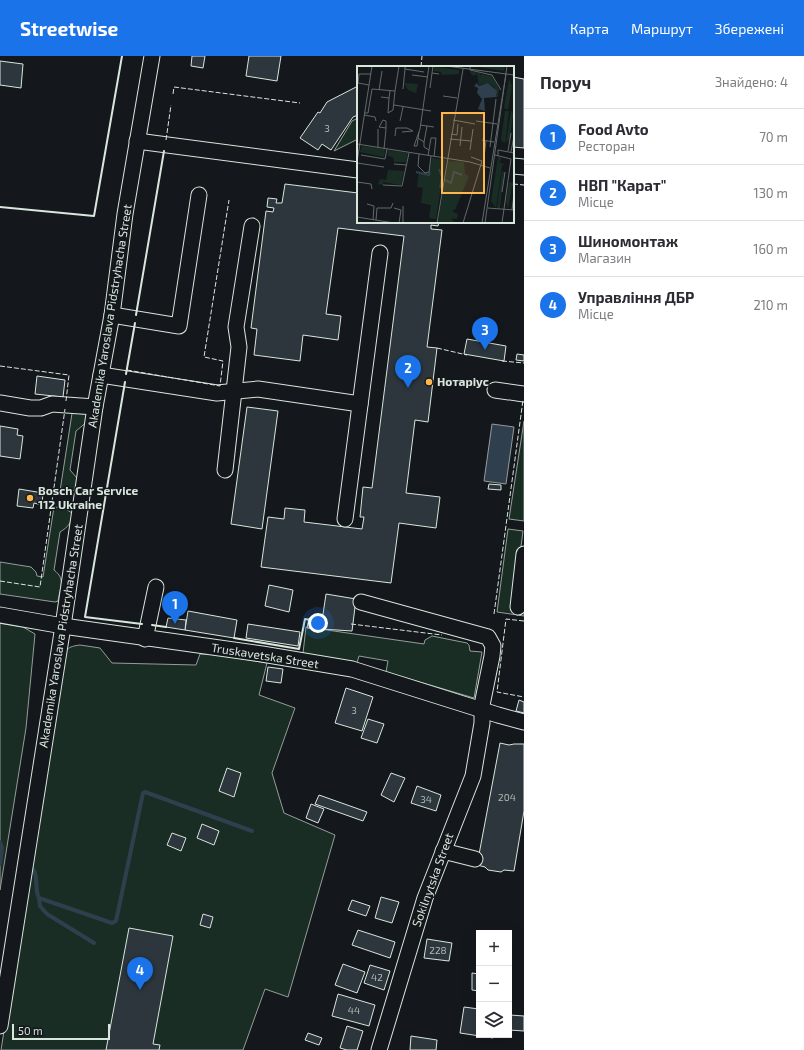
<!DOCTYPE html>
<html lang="uk">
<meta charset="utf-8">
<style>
body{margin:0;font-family:"Exo 2",sans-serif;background:#f7f7f7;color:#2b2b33}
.controls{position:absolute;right:12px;bottom:12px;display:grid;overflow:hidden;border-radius:0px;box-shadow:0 4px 16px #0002}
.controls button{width:36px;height:36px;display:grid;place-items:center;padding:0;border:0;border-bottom:1px solid #e1e1e2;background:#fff;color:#2b2b33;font:20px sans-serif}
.scale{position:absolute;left:12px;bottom:10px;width:98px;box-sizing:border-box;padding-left:4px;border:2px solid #d8e6dc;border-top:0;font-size:11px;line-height:14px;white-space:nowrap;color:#d8e6dc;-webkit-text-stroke:3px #14181c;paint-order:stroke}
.you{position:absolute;left:318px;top:567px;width:14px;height:14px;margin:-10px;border:3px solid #fff;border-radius:50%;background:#1a73e8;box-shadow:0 0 0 6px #1a73e833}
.badge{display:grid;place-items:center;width:26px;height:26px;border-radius:50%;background:#1a73e8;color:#fff;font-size:13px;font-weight:700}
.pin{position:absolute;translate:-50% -33px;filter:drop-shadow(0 1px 2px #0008)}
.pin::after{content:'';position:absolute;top:21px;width:14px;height:12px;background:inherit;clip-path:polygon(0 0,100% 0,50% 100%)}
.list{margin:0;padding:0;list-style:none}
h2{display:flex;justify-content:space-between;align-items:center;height:52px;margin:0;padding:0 16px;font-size:17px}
h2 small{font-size:13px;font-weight:400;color:#7c7c81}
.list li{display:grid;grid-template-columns:26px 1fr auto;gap:12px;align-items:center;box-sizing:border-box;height:56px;padding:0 16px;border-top:1px solid #e1e1e2}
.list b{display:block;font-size:15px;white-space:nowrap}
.list p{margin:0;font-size:13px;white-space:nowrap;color:#7c7c81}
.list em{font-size:13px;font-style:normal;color:#7c7c81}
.icon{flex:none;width:22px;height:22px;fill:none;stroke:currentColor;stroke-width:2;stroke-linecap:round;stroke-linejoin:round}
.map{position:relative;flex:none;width:524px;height:994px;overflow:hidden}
header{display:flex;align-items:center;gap:24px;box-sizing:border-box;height:56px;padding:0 20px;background:#1a73e8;color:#fff}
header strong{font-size:19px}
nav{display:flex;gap:22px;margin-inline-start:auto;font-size:14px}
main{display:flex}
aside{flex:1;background:#fff}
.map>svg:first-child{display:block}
.green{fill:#1a2d24;stroke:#939e99}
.water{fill:#2f3f4d;stroke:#939e99}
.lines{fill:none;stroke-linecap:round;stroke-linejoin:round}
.stream{stroke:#2f3f4d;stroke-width:4}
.building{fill:#2c363c;stroke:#d8e6dc}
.minor-casing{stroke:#d8e6dc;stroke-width:17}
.minor{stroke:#14181c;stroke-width:15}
.fence{stroke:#d8e6dc;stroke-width:1;stroke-dasharray:5 2;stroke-linecap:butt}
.wall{stroke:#d8e6dc;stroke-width:2}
.poi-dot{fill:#ffb74d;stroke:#14181c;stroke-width:1.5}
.labels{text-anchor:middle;stroke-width:3;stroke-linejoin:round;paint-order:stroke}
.number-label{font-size:10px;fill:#adbab4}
.street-label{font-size:12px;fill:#d8e6dc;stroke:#14181c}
.poi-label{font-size:12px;font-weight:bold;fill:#d8e6dc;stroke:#14181c;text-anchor:start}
.inset-river{fill:none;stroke:#2f3f4d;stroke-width:2}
.inset-road{fill:none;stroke:#626a69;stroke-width:1}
.view{fill:#ffb74d;fill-opacity:0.15;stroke:#ffb74d;stroke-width:2}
.inset-edge{fill:none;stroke:#d8e6dc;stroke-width:2}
</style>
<header>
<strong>Streetwise</strong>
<nav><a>Карта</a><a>Маршрут</a><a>Збережені</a></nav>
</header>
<main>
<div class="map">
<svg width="524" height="994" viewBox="0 0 524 994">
<rect width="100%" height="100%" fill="#14181c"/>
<g class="green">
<path d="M358,62v21l-24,12 18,-30z"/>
<path d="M73,351l15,7v7l-12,10 -6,39 7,8 -1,11c-5,3 -10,5 -16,2z"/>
<path d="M524,365v100l-15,-2z"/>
<path d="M54,451l10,1 8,5c0,10 -4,14 -12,19l-6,38c12,9 6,17 4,31l-3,1 -55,-8v-32l31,5 5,5 1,4 6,1z"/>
<path d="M508,473l15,2 -10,77 11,2v6l-27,-4z"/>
<path d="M0,567l23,4 12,7 -9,94 -26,162z"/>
<path d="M306,571l118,17 1,-4 7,-4 35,7 2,2 1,6 12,1 -8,46 -88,-26 2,-11 -29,-5 -3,10 -53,-13z"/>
<path d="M80,589l20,3 12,15 84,2 4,-11 18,1 49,8 -8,32 36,13 -23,65 12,40 51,22 -47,162 -23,-8 -22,61h-242l61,-386c4,-13 2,-17 18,-19z"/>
</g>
<path class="water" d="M492,368l22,3 -8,57 -22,-3z"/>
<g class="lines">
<g class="stream">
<path d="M0,786l2,6 -2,16"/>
<path d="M31,813h2c6,8 1,20 6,29l73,25 4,-2 27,-128 2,-1 107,39"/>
<path d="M39,842l1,8 7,8 47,29"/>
</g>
</g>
<g class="building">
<path d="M192,0h13l-2,12 -12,-2z"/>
<path d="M249,0h32l-4,25 -31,-5z"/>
<path d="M0,5l23,3 -2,24 -21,-3z"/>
<path d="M513,21l11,2v69l-11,-1z"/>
<path d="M358,30v29l-5,2 -22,33 -9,-6 -4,6 -18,-12 18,-26 2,1 7,-11z"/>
<path d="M285,128l73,9v29h81l-1,4 -7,-1v4l11,1 -15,117 10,1 -9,74 -13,-2 -9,73 34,4 -4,31 -37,-5 -8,60 -130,-16 7,-50 16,2 1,-11 20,2 -1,12 58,7 2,-12h-4l3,-30 9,1 32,-252 -66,-8 -12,86 15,2 -3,24 -35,-5 -3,26 -46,-6 3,-26 -6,-1 15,-117 7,1 1,-4 -7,-1 1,-9 9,1 -1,4h6z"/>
<path d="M467,283l39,7 -2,15 -40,-7z"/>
<path d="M517,298l7,1v6l-8,-1z"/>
<path d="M37,320l28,4 -2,17 -28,-3z"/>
<path d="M247,351l31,4 -16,118 -31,-5z"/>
<path d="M0,370l18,3 -1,6 6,1 -3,23 -20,-3z"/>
<path d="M489,428l12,1v5l-13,-1z"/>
<path d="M19,433l24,4 -1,12 -8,-2 -1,5 -16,-2z"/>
<path d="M269,529l24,5 -4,22 -24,-6z"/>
<path d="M326,538l30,5 -4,32 -45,-3 2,-10 13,3z"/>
<path d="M188,555l49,9 -3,18 -49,-8z"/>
<path d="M168,562l18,2 -1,10 -19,-3z"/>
<path d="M248,568l52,8 -2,14 -52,-8z"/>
<path d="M268,611l15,2 -2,14 -15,-2z"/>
<path d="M346,632l27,9 -11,34 -27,-8z"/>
<path d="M519,644l5,2v11l-8,-2z"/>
<path d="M368,663l16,5 -7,19 -16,-5z"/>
<path d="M500,687l9,2 5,-1h10v67l-10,60 -10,-1 -3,2 -13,-2 -3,-3 -8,-2z"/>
<path d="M227,712l14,5 -7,24 -15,-6z"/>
<path d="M391,717l14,5 -11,24 -13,-7z"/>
<path d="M417,730l24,9 -5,16 -25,-8z"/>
<path d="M319,739l48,17 -4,9 -48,-17z"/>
<path d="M311,748l13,5 -6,14 -12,-5z"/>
<path d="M202,768l17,7 -5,14 -17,-7z"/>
<path d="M172,777l14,5 -5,13 -14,-6z"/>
<path d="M381,841l18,5 -7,21 -17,-5z"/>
<path d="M352,844l18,6 -4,10 -18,-6z"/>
<path d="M203,858l10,3 -3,11 -10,-3z"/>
<path d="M129,872l44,8 -20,108 7,1 -1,5h-53z"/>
<path d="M358,874l37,12 -5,16 -38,-13z"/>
<path d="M427,883l25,4 -3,18 -25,-3z"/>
<path d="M343,908l22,8 -8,21 -22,-8z"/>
<path d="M370,909l20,6 -6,19 -20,-7z"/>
<path d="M472,917l7,1v17l-7,-1z"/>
<path d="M338,938l37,11 -6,21 -37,-10z"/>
<path d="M464,951l15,2v26h14v3l-33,-5z"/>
<path d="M510,959l14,1v15l-15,-1z"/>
<path d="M347,970l16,5 -6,19h-10l-7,-2z"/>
<path d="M308,977l14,5 -3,7 -14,-5z"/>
<path d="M411,980l26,4 -1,10h-26z"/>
</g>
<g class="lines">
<g class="minor-casing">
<g id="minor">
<path d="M137,85l221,29"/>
<path d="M513,110l11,1"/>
<path d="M112,259l67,11 20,-131"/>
<path d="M101,319l116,18 41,-4 102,15"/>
<path d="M495,334l29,4"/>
<path d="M0,347l30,5h11l11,-4 43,3"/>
<path d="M225,414l14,-123 -3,-20 16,-101"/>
<path d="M345,463l35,-266"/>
<path d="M361,546l127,35 5,9 -1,10 -10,49v18l-9,53 -48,122 -46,152"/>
<path d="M518,551l6,-53"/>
<path d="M0,559l63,11 199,28 90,15 146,46 26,7"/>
<path d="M145,583l11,-52"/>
<path d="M443,795l32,8"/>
<path d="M0,970l63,-400 32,-219 17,-92 13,-101 27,-158"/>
</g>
</g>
<use href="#minor" class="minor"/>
<g class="fence">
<path d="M421,11l1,-11"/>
<path d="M173,38l1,-7 126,16"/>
<path d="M166,84l5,-35"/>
<path d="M513,128l11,1"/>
<path d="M437,292l30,7"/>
<path d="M502,305l22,2"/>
<path d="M0,310l69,9 -3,26"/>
<path d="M127,314l93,16 3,-25 -19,-4 25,-157"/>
<path d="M0,525l40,6 25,-178"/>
<path d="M494,558l29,-214"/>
<path d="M524,565l-18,-2 -9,73 27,5"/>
<path d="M351,568l91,11"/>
</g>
<g class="wall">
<path d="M0,151l94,9 28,-160"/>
<path d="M136,259l28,-164"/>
<path d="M126,318l9,-51"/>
<path d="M125,326l-40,235 57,7"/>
<path d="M152,569l14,2"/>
<path d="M234,582l65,11 6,-30 5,1"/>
</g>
</g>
<g class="poi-dot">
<circle cx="429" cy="326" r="4"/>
<circle cx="30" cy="442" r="4"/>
</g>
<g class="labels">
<g class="number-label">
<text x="327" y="76">3</text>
<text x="354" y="658">3</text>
<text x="507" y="745">204</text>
<text x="426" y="747">34</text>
<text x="438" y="898">228</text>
<text x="377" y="925">42</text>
<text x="354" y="958">44</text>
</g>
<g class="street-label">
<text transform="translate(110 260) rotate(-81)" y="4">Akademika Yaroslava Pidstryhacha Street</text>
<text transform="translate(61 580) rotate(-81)" y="4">Akademika Yaroslava Pidstryhacha Street</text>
<text transform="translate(265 600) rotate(9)" y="4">Truskavetska Street</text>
<text transform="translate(433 824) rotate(-70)" y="4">Sokilnytska Street</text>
</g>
<g class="poi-label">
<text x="437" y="330">Нотаріус</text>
<text x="38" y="439">Bosch Car Service<tspan x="38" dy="14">112 Ukraine</tspan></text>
</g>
</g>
<g transform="translate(357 10)">
<rect width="157" height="157" fill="#14181c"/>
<path d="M115,0h33l-1,5zM77,1l25,3v4l-17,1 -1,-3 -7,-1zM112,5l11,2v4l1,-3 11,2 7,13 -1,8h-6l5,-3 -3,-7 -6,-4 -9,2 -2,-11 -4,2zM152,13l3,7 -4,24 -4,-2zM47,17l14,1 -2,9 -8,-3zM154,44l2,5 -3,24 -4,3zM148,45h4l-4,32 -4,-3zM5,80l23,3 -1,8 -24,-5zM31,84l20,3 -2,9h-12l-1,-5 -5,-1zM141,91l4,1 -3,4 6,3h-3l-6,43 -5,-7zM75,92l13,2 -9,59 -7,-1 2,-13 -10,-2 2,-15 -6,-1 2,-15 10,2zM91,95l16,1 1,12 4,2 -14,34h-2v2l5,2 -1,5 -6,-1 4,5h-17zM48,100l-4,19 -18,-3v3l-5,-1 2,-5 6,1 2,-10 16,1zM145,105l2,1 -4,36h-3zM152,116l5,1v3h-2l-4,23 -2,-8z" fill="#1a2d24"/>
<path d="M120,17l2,3 9,-3 9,8 -1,6 -12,1 1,13 -7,-2 4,-10 -5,-6 1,-5 -4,-2z" fill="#2f3f4d"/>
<path class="inset-river" d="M82,103l3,8 -2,11M59,106l13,3 1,-3M88,114l6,3 3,-11 8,3"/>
<path class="inset-road" d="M48,0v3l19,3M76,0l-1,7 7,1M89,0l68,9M113,1v3l22,5 9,15M55,9l16,2M12,19l-11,-2 1,-9h12M73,22l2,-15M46,23l2,-20M22,24l3,-19M86,30l14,2M24,31l8,1 1,-7M32,32l-1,15 5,-3 2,-19M37,39l37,6M7,47h4l4,-24 23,2 4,-25M7,49l11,2 1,4M96,54l22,4M43,55l3,-14M119,55l21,3M63,59l14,2M94,68l6,1 1,-11M38,70l1,-8h11l6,3 -11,1M61,72l6,4v5l5,3M93,73l21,2M125,74l12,2M67,76l3,-16M0,78l113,18 20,6M57,80l6,-17 9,-63M57,80h3l2,-14M103,80l2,-19M133,81l6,-48M21,82v-19M27,83l2,-20v-8l-3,-1 -4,7 7,1M113,84l3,-21M151,85l3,-18M154,86l3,-16M62,88l-1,12 7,7 4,-1 2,-16M4,89l24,4 2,-10M138,89l16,4 -9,64M71,90l3,-18h5l-2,19M141,90v-6l16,3M127,91l2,-16M0,96l15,-96M0,97l27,4M37,98l13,1M0,116l14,2 1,5M26,119l19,1 7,-33M145,126l3,-20M10,138l7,2 -1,14M37,142l7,2 -2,13M131,142l26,2M155,144l2,-16M0,151l37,6M19,154l1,-12h14l2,-5M46,157v-17M80,157l26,-154M106,157l19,-62 -11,-4M125,157l24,-149M128,157l22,-157"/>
<path class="view" d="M85,47h42v80h-42z"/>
<rect width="157" height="157" class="inset-edge"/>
</g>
</svg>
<div class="controls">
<button>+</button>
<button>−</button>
<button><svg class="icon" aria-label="layers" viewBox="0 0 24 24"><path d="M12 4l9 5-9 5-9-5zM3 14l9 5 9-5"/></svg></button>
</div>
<div class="scale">50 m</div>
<div class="you"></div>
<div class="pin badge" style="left:175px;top:568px">1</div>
<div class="pin badge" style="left:408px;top:332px">2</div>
<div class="pin badge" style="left:485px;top:294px">3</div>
<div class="pin badge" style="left:140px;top:934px">4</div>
</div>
<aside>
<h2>Поруч<small>Знайдено: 4</small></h2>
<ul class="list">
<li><span class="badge">1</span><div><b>Food Avto</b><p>Ресторан</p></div><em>70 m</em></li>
<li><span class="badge">2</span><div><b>НВП &quot;Карат&quot;</b><p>Місце</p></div><em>130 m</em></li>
<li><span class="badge">3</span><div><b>Шиномонтаж</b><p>Магазин</p></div><em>160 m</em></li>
<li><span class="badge">4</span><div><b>Управління ДБР</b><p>Місце</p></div><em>210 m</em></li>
</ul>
</aside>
</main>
